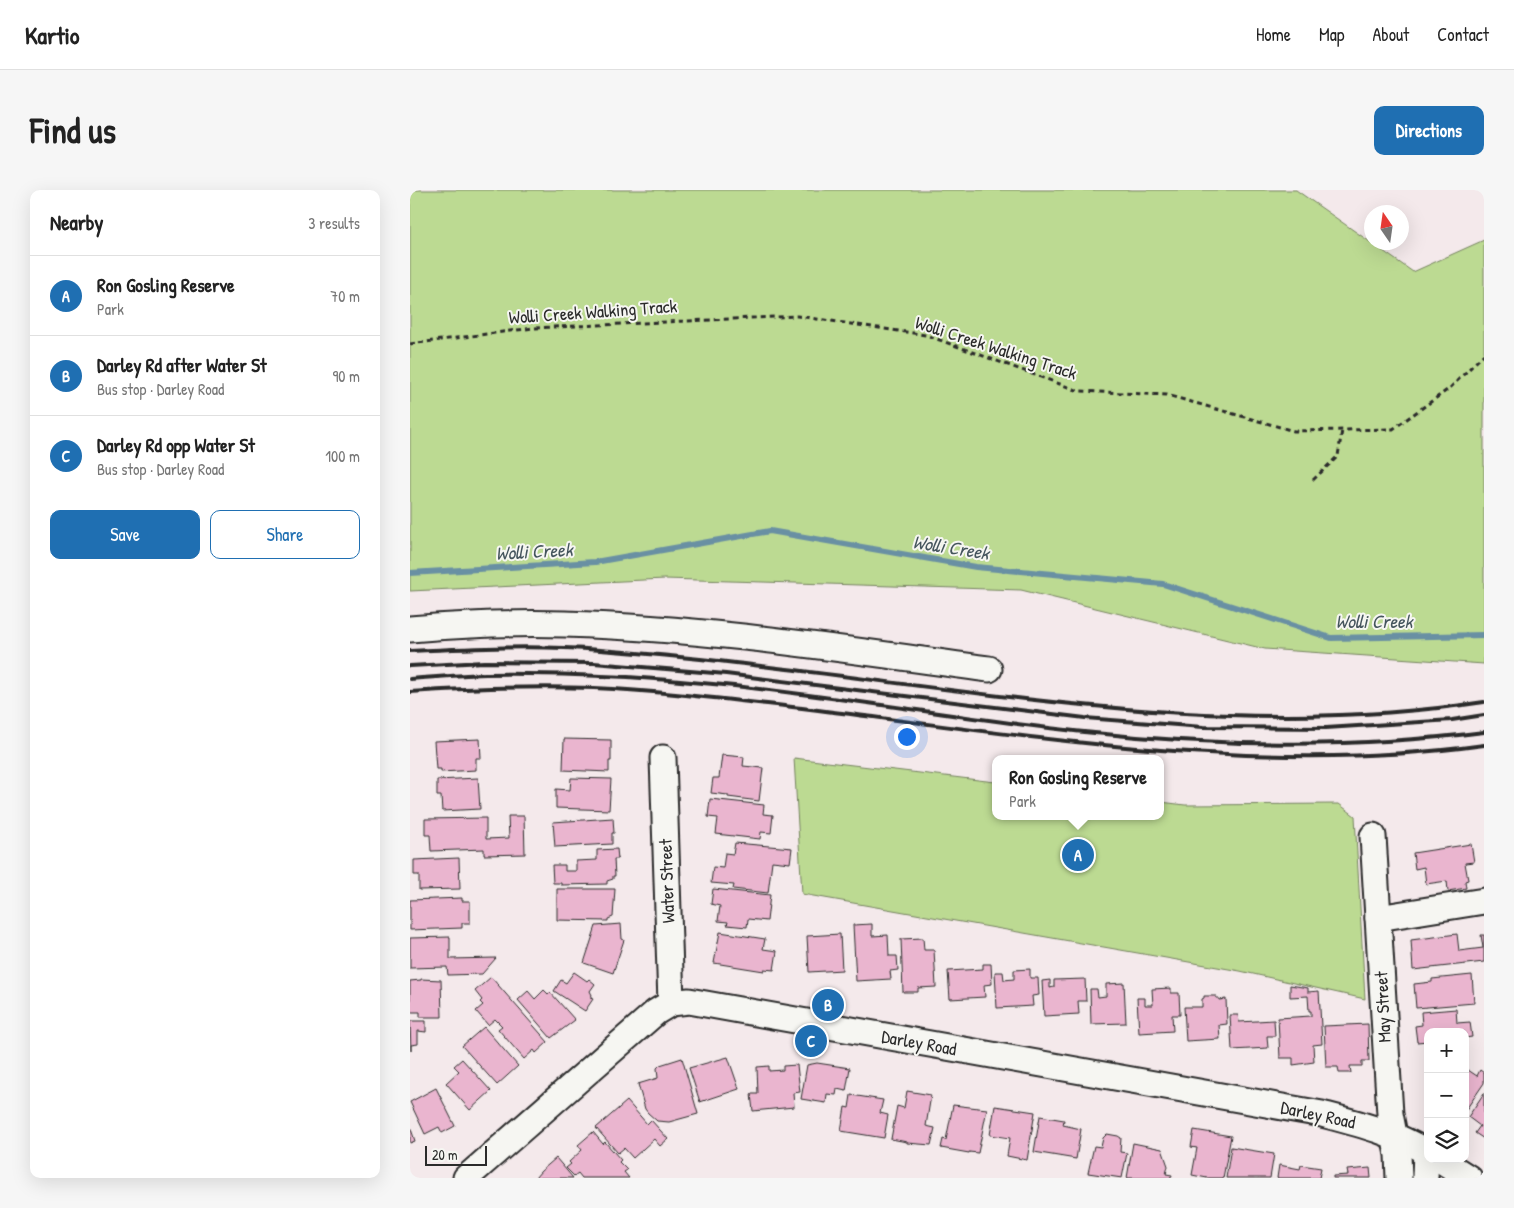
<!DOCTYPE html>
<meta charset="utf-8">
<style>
body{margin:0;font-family:"Patrick Hand",sans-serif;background:#f6f6f6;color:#222}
.controls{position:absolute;right:15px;bottom:15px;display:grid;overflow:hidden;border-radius:10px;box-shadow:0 5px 20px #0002}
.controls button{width:45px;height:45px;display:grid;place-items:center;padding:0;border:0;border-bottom:1px solid #e0e0e0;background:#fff;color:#222;font:25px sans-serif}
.compass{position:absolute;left:954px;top:15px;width:45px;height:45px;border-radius:50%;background:#fff;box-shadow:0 5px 20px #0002;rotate:347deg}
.scale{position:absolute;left:15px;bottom:12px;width:62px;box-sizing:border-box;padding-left:5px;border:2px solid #2b2b2b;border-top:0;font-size:14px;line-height:18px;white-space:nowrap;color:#2b2b2b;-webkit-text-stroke:4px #f6f6f2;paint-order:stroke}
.you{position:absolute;left:496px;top:546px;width:18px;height:18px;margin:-12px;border:4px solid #fff;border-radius:50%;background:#1a73e8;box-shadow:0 0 0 8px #1a73e833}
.badge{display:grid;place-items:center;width:32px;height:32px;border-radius:50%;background:#1f6fb2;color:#fff;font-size:16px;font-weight:700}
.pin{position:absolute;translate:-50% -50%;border:2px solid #fff;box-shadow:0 1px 5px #0006}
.popup{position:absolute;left:582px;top:565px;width:172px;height:65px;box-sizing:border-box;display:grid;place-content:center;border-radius:10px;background:#fff;filter:drop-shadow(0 1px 4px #0005);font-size:16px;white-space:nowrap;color:#767676}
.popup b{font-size:19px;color:#222}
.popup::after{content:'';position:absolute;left:50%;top:100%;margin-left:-10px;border:10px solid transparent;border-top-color:#fff}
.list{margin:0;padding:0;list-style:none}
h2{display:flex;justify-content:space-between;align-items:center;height:65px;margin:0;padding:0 20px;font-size:21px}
h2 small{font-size:16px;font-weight:400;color:#767676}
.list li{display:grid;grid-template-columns:32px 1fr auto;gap:15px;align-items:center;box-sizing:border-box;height:80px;padding:0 20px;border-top:1px solid #e0e0e0}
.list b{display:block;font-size:19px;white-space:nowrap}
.list p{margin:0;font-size:16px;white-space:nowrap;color:#767676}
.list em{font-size:16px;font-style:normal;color:#767676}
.actions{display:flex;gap:10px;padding:15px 20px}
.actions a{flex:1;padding:11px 0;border:1px solid #1f6fb2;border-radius:10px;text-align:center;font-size:18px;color:#1f6fb2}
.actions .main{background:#1f6fb2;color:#fff}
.icon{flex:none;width:28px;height:28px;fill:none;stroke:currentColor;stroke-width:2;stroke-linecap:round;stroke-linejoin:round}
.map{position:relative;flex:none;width:1074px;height:988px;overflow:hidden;border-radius:10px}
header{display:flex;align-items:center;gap:30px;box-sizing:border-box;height:70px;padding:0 25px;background:#fff;border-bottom:1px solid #e0e0e0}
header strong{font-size:24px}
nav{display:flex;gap:28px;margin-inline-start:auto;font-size:18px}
.intro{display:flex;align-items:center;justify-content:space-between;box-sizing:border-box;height:120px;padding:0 30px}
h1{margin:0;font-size:35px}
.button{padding:12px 22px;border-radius:10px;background:#1f6fb2;color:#fff;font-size:18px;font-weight:700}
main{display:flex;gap:30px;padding:0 30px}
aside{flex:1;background:#fff;border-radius:10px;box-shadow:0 5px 20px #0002}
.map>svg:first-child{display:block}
.green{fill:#bcda92;stroke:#74825e}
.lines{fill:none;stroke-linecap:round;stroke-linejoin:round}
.stream{stroke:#6990a3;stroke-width:6}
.building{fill:#eab5cf;stroke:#2b2b2b}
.minor-casing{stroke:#2b2b2b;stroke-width:29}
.path{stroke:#2b2b2b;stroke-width:3;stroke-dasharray:5 4;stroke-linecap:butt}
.minor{stroke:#f6f6f2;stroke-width:25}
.rail{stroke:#2b2b2b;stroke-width:4}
.labels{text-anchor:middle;stroke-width:4;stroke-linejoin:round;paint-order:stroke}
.street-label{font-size:18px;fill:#2b2b2b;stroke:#f6f6f2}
.water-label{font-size:19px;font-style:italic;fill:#45555d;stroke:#f6f6f2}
</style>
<header>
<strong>Kartio</strong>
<nav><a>Home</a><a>Map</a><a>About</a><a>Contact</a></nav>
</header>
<div class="intro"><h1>Find us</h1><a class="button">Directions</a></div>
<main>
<aside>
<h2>Nearby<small>3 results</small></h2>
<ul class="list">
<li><span class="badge">A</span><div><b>Ron Gosling Reserve</b><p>Park</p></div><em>70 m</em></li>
<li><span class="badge">B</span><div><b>Darley Rd after Water St</b><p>Bus stop · Darley Road</p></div><em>90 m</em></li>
<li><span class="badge">C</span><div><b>Darley Rd opp Water St</b><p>Bus stop · Darley Road</p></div><em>100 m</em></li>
</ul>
<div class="actions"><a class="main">Save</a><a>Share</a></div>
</aside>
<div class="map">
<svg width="1074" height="988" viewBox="0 0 1074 988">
<rect width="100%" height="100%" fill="#f4e9eb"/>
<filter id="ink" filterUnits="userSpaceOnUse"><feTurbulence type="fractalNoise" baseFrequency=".02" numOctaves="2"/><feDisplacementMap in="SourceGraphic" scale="10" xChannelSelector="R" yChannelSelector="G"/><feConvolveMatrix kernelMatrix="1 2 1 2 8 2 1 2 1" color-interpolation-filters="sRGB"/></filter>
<g filter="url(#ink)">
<g class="green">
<path d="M0,0h886l117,82 71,-32v424l-219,-15 -244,-59 -356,-11 -255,12z"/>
<path d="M384,568l201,24 1,34h164l1,-14 24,3 154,-1 16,12 10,183 -125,-28 -438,-77z"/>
</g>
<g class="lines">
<path class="stream" d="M0,383l185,-11 175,-31 206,36 187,17 168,54 153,-3"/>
</g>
<g class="building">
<path d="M70,549l1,19h-5v12l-35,2v-3h-5l-2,-28z"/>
<path d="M154,549l47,1v21h-2v11l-46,-2z"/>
<path d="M312,565l22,2 -1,9 20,2 -4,33 -31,-4v-2l-17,-2 2,-15h6z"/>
<path d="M68,588l2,31 -38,2 -1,-15h-4v-16z"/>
<path d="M161,588l40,1 -2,31 -53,-2v-19l14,1z"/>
<path d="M300,609l54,6 -1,9 10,1 -2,18 -10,-1 -1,7 -44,-5 2,-16 -10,-1z"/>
<path d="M98,626h16l1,38 -41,1v-6l-53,2 -1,-16h-5v-16l61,-1v21l23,-1z"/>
<path d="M203,628l1,15h-2v11l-57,3 -2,-25z"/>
<path d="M325,653l57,5 -2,15 -18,-2 -4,32 -35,-4 1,-4 -23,-2 2,-16 10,1 2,-15 8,1z"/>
<path d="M1061,654l3,18 -9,1 3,17 -3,1 1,7 -18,3 -1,-10 -21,3 -2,-17 -9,2 -2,-16z"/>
<path d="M207,659l1,10h-4l1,17h-2v3l-6,2v3l-46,1v-2h-8l-1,-18h13v6h11v-10l21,-1v-10z"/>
<path d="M49,668l1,31 -41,1v-15h-5v-15z"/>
<path d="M147,699h58l-2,28 -5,2v2l-51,-1z"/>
<path d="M303,699l57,6 -3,26 -19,-2 -1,8 -20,-2 1,-3 -10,-1 2,-15 -9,-2z"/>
<path d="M52,708v3h8v22h-8v5l-52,2v-30z"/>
<path d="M211,734l1,15 2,1 -11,33 -29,-10 12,-37z"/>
<path d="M462,734v12l16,-1 1,21h8l1,14 -8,1 1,8 -35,2 -3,-56z"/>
<path d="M310,742l45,7 -2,10 14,2 -3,19 -10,-1v2l-50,-8z"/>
<path d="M430,744l2,36 -33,2 -2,-36z"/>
<path d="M1047,744l2,17 24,-3 -2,-13h3v27l-71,8 -2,-30z"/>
<path d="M40,747v22l46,-1 -14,16 -34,1 -1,-8 -37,1v-30z"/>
<path d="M513,748l1,12h10l2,37 -18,1v4h-15l-2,-53z"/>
<path d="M573,774h8l1,20 -8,1 1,12 -35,2 -2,-28 35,-2z"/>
<path d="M620,779v9h8l1,17 -7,1 1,10 -36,2 -2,-36h8l1,8 10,-1v-9z"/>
<path d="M164,782l13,9 2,-2 6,5 -5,7 2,4 -2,3 3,1 -8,12 -31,-20 7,-11 5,3z"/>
<path d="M1062,785l2,28 -58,5 -2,-24 18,-2v-3z"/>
<path d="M81,787l57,65 -12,11 -2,-3 -10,9 -26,-30 4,-3 -7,-7 -7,6 -12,-14 7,-6 -3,-3 2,-2 -7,-9z"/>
<path d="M11,789l20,1 1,37h-22v-5h-10v-31l11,-1z"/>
<path d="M675,789l1,22h-8l1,13 -35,2 -2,-35 8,-1v8l4,-1v-7z"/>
<path d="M714,793l2,40 -35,1 -1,-35h7l1,8 8,-1v-12z"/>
<path d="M880,795l18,3v4l11,-1 3,53 -9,1 1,17 -21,3v-7h-13l-2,-40 33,-2v-5h-2l-1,-15 -18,1z"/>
<path d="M761,798v5h8l1,22h-8l1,16 -34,2 -2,-35h8v7h8l-1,-16z"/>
<path d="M134,800l4,4 2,-2 25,28 -24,18 -33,-38 10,-9 7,8z"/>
<path d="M794,806h12v2h3v2l7,-1 1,25 -8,1 1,14 -34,2 -2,-34h18v-8l2,-1z"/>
<path d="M1046,819l1,14 13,-1 2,15 -7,1v-6h-37v9l-11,1 -2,-16 7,-1 -1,-13z"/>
<path d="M820,825h8l1,7 35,-2 1,16h-8l1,12 -36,2z"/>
<path d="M0,831h16v11l-8,-1v13l-7,1v6z"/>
<path d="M958,834l1,37h-7v5h-12l1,7h-12l-1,-6h-12l-2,-41z"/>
<path d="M74,837l34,39 -21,19 -35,-39z"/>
<path d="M318,867l11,32 -39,13 -11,-34z"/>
<path d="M272,868l16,56 -29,8 -12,-1 -9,-8 -3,-4 -7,-25 20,-6 -1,-10 3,-3z"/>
<path d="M52,869l29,32 -21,19 -24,-27 13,-12 -5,-5z"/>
<path d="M407,873l33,5 -4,23 -9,-2 -1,6 -9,-1 -1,9 -25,-4 6,-34z"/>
<path d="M387,875l3,27 -7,1 1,14 -41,4 -2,-17h7l-1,-27 12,-1v5l14,-1v-4z"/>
<path d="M1055,878l12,8 3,-6 4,3v10l-19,28z"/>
<path d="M26,898l19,38 -13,7 -3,-6 -14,7 -15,-32z"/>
<path d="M497,901l24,4 -5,31 9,2 -4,17 -24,-2v-1l-16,-3 6,-33 7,2z"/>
<path d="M1074,903v46l-9,-6 5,-7 -12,-9z"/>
<path d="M441,905l32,5 -3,13 8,2 -4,23 -43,-7 4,-24 4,1z"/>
<path d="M217,911l20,23 4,-4 17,19 -8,7 -6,-7 -21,19 -9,-10 -6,5 -22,-25z"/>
<path d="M543,915l34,4 -9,44 -9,-1v1l-28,-5 2,-9 3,1z"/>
<path d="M585,916l40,6 -8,48 -20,-4 3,-18 -20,-3z"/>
<path d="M630,926l24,4 -1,5 18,4 -5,30 -42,-7z"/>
<path d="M0,936l5,15 -5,2z"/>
<path d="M784,940l37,6 -8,42h-16l-15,-3 5,-27 -6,-1z"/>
<path d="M183,942l10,12 2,-2 16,18 -2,2 8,8 -3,2 5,6h-47l-4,-5 -4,3 -8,-8 5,-4 -2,-2 13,-12 -4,-5z"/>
<path d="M697,944l11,2 3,2 -1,14 7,1 -5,25 -34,-5 6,-27 7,1 2,-9z"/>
<path d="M723,953l29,6 6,17 -2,8 6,1 -1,3h-44z"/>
<path d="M821,957l43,7 -4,24h-44z"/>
<path d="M146,968l17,20h-38l6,-7z"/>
<path d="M869,975l21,4 1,-4 20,3 -2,10h-42z"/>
<path d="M960,978l1,10h-38v-2l15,-1 -1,-5z"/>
</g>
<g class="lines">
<g class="minor-casing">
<g id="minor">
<path d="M0,439c51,-4 103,-7 155,-5 142,4 283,26 424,45"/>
<path d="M253,568l8,245"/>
<path d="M963,646l17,278 8,41 1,23"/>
<path d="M968,728l106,-17"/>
<path d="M1029,969l30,19"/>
<path d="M56,988l190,-166 15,-9 18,-2 633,113c38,10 71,18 106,39"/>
<path d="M1015,988l1,-27"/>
</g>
</g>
<g class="path">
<path d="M0,154l123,-16 264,-12 129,19 153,56 88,4 127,36 99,-2 57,-41 34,-34"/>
<path d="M903,290l25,-24 4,-26"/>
</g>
<use href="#minor" class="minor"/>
<g class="rail">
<path d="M0,461c63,-3 127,-6 190,-1 294,21 589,97 884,52"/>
<path d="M0,476l74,-4 110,1 132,11 359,44 118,9 123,1 126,-8 32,-5"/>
<path d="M0,489c25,-2 51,-4 76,-5 79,-1 159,3 238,11 120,12 240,34 360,47 132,14 268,17 400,0"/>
<path d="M0,502c61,-4 123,-6 184,-4 71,3 145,13 216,21 220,27 453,67 674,36"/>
</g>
</g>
</g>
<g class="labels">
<g class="street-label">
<text transform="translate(183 122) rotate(-4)" y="6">Wolli Creek Walking Track</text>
<text transform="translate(586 158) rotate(18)" y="6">Wolli Creek Walking Track</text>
<text transform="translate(257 691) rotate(-92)" y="6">Water Street</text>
<text transform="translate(973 817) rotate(-93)" y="6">May Street</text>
<text transform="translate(509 853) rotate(10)" y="6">Darley Road</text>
<text transform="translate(908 925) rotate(12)" y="6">Darley Road</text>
</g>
<g class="water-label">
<text transform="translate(541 357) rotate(9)" y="7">Wolli Creek</text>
<text transform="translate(124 361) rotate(-3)" y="7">Wolli Creek</text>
<text x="964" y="438">Wolli Creek</text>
</g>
</g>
</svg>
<div class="controls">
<button>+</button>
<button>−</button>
<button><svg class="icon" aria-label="layers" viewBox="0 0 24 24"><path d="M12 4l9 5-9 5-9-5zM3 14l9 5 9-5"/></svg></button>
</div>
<svg class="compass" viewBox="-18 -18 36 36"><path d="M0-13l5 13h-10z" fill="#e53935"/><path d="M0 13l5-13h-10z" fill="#767676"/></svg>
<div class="scale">20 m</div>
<div class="you"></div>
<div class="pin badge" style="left:668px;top:665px">A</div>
<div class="popup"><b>Ron Gosling Reserve</b>Park</div>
<div class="pin badge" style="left:418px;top:815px">B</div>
<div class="pin badge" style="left:401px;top:851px">C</div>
</div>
</main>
